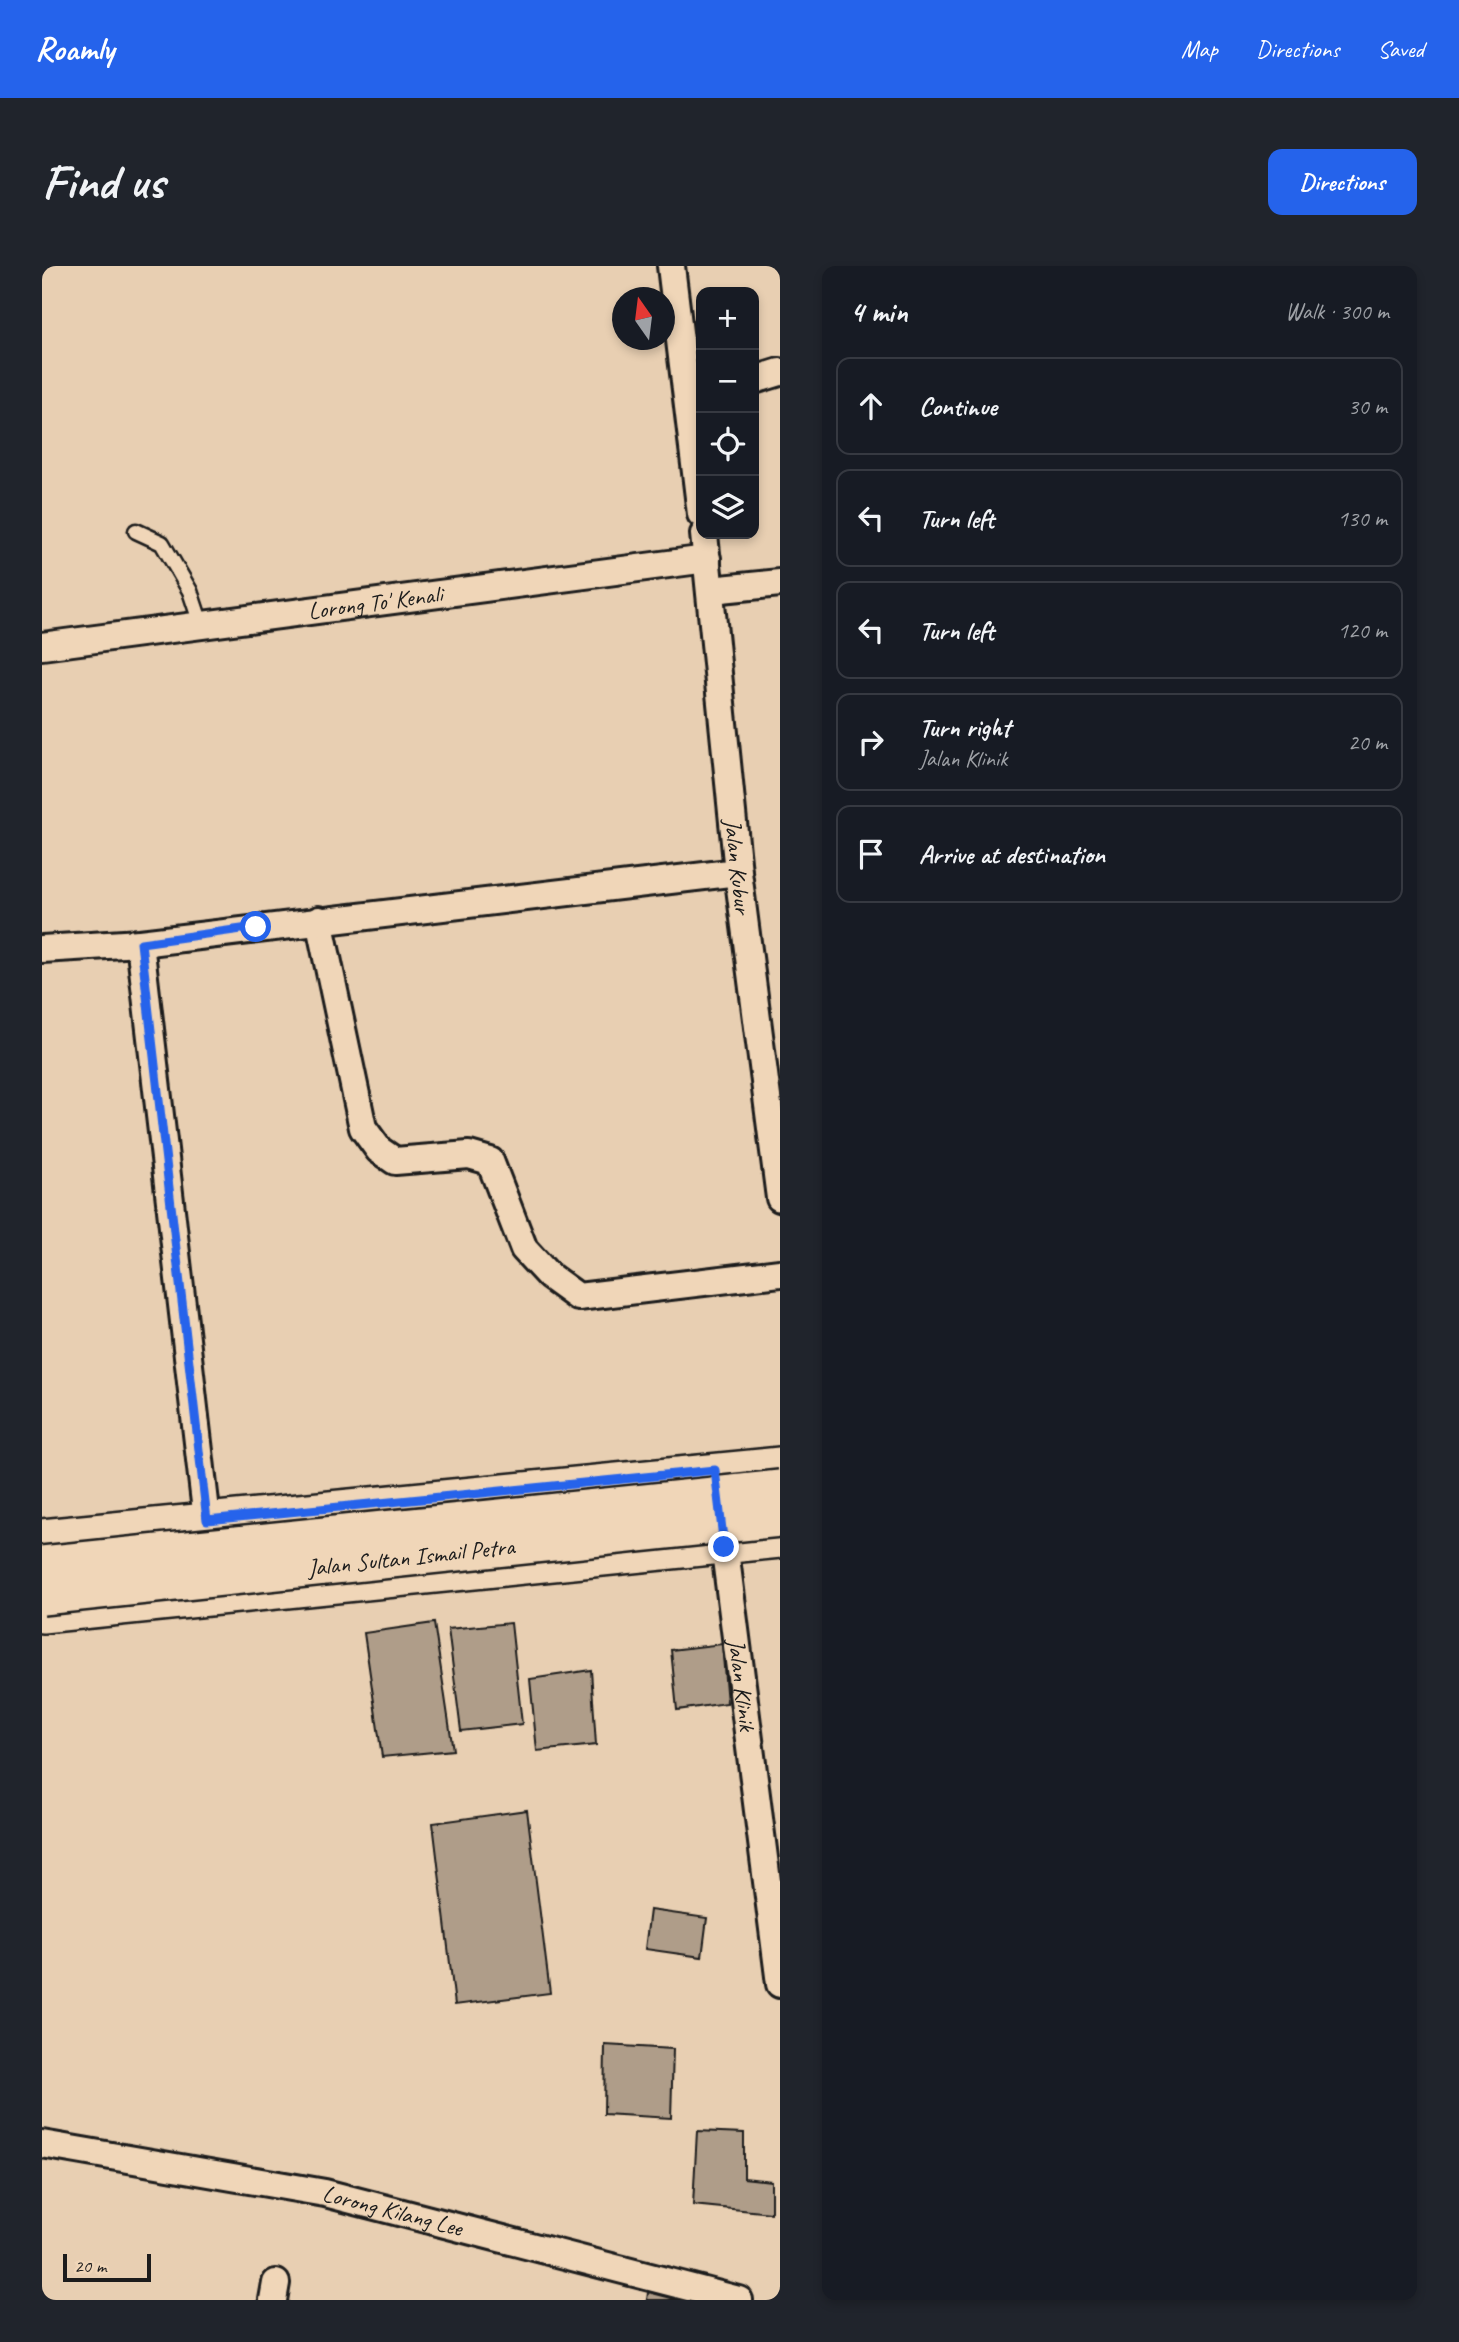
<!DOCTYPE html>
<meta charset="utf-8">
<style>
body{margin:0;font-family:Caveat,sans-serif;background:#20242c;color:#f1f3f6}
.controls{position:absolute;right:21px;top:21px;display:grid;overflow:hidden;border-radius:14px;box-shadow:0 4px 10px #0003}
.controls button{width:63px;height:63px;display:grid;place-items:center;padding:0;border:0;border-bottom:2px solid #363941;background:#171b24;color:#f1f3f6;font:35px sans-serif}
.compass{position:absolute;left:570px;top:21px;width:63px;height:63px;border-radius:50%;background:#171b24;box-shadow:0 4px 10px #0003;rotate:346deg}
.scale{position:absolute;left:21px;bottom:18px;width:88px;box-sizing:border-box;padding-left:7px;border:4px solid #1c1c1c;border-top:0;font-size:19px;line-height:24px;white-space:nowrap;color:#1c1c1c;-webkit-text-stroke:5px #f0d6b8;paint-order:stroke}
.stop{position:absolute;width:21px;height:21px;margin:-16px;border:5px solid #2563eb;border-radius:50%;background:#fff}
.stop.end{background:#2563eb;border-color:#fff;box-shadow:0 2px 7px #0008}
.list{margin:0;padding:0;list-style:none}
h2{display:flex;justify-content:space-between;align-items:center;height:91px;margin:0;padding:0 28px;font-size:30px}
h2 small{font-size:23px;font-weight:400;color:#9ea1a6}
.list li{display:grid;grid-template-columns:46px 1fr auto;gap:21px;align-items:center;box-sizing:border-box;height:98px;margin:0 14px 14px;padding:0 14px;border:2px solid #363941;border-radius:14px}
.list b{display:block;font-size:26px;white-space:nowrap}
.list p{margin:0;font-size:23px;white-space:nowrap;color:#9ea1a6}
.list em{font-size:23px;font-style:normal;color:#9ea1a6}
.icon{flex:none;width:38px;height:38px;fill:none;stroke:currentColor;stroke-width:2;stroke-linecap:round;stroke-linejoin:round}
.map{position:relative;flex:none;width:738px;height:2034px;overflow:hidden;border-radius:14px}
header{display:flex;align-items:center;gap:42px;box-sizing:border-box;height:98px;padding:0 35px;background:#2563eb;color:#fff}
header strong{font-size:33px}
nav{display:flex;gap:38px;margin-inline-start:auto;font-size:24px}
.intro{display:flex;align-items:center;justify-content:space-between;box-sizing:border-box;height:168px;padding:0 42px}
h1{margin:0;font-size:49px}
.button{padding:18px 32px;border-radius:14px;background:#2563eb;color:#fff;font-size:24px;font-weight:700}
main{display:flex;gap:42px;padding:0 42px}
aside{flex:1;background:#171b24;border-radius:14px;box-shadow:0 4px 10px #0003}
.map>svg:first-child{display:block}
.building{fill:#af9d89;stroke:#1c1c1c;stroke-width:2}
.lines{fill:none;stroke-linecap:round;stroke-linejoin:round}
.service-casing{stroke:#1c1c1c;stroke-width:19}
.minor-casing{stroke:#1c1c1c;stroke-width:32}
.tertiary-casing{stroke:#1c1c1c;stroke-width:38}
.service{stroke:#f0d6b8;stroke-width:14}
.minor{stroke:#f0d6b8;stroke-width:26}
.tertiary{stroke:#f0d6b8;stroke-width:33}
.secondary-bridge-casing{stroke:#1c1c1c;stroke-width:42;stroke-linecap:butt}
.secondary-bridge{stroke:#f0d6b8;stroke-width:37}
.route{stroke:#2563eb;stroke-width:9}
.labels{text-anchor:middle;stroke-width:5;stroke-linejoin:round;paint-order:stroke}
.street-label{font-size:24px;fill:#1c1c1c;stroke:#f0d6b8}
</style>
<header>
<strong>Roamly</strong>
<nav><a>Map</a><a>Directions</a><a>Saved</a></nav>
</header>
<div class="intro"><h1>Find us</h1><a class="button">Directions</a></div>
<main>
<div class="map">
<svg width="738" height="2034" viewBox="0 0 738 2034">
<rect width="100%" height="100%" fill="#e8cfb2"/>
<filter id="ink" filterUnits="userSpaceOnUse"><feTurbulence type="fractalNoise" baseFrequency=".0143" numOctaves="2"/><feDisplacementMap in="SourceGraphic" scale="14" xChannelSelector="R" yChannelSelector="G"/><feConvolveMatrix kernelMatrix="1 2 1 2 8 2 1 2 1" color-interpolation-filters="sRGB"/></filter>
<g filter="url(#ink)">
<g class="building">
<path d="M392,1357l19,127 -71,7 -18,-124z"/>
<path d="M469,1357l11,101 -61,7 -13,-102z"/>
<path d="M680,1378l5,59 -50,7 -6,-60z"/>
<path d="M549,1404l5,75 -59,6 -7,-72z"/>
<path d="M485,1544l23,183 -95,12 -22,-182z"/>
<path d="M608,1644l57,8 -5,39 -57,-8z"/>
<path d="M563,1779l68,4 -2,69 -67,-4z"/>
<path d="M655,1865l47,2v45l27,3v32l-78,-8z"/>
<path d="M607,2019l80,15h-82z"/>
</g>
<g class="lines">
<g class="service-casing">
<path id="service" d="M94,265l26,12 28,48 11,33"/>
</g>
<g class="minor-casing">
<g id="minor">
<path d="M629,0l30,248"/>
<path d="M712,114l26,-8"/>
<path id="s1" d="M662,268l34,338 42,326"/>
<path d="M669,324l69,-7"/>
<path id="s2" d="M0,380l665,-87"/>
<path d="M277,654l44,208 16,22 16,11 74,-6 21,6 34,88 25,27 29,21 202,-24"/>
<path d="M98,677l67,577"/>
<path d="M0,683l98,-6 598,-71"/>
<path id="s3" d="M680,1261l58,457"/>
<path id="s4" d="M0,1878l283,49 414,107"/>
<path d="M231,2034l3,-17"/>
</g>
</g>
<g class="tertiary-casing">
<g id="tertiary">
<path d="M0,1270l738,-72"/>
<path d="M0,1350l738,-75"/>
</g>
</g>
<use href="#service" class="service"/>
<use href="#minor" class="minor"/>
<use href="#tertiary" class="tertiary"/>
<g class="secondary-bridge-casing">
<g id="secondary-bridge">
<path d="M0,1299l738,-76"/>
<path id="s5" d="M0,1330l738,-78"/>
</g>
</g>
<use href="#secondary-bridge" class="secondary-bridge"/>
</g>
</g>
<g class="lines" filter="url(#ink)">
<path class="route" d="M214,661l-115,16 66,577 508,-50 9,77"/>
</g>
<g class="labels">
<g class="street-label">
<text dy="8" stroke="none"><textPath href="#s2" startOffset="336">Lorong To' Kenali</textPath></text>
<text dy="8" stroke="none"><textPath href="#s1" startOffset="334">Jalan Kubur</textPath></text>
<text dy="8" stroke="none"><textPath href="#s5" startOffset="371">Jalan Sultan Ismail Petra</textPath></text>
<text dy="8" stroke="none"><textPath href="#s3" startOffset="159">Jalan Klinik</textPath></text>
<text dy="8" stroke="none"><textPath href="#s4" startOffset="357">Lorong Kilang Lee</textPath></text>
</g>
</g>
</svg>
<div class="controls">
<button>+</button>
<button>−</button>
<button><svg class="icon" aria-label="locate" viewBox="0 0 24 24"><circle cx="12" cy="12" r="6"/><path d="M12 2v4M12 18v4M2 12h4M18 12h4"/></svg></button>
<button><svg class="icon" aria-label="layers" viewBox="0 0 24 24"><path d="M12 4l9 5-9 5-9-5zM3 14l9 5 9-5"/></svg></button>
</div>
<svg class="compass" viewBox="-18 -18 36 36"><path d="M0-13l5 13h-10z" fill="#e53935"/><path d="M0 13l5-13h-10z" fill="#9ea1a6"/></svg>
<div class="scale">20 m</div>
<div class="stop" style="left:214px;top:661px"></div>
<div class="stop end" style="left:682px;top:1281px"></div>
</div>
<aside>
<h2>4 min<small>Walk · 300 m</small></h2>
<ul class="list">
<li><svg class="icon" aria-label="ahead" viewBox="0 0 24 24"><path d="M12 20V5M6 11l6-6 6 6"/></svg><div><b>Continue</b></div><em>30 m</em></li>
<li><svg class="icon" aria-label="left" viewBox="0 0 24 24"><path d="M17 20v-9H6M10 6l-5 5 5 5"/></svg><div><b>Turn left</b></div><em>130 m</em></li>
<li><svg class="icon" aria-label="left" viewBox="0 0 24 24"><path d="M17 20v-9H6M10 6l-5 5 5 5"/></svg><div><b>Turn left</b></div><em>120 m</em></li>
<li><svg class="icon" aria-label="right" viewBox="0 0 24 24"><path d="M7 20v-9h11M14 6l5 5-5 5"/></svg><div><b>Turn right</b><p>Jalan Klinik</p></div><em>20 m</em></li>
<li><svg class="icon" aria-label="arrive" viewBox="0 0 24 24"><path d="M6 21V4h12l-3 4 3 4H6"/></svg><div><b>Arrive at destination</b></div></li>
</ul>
</aside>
</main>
